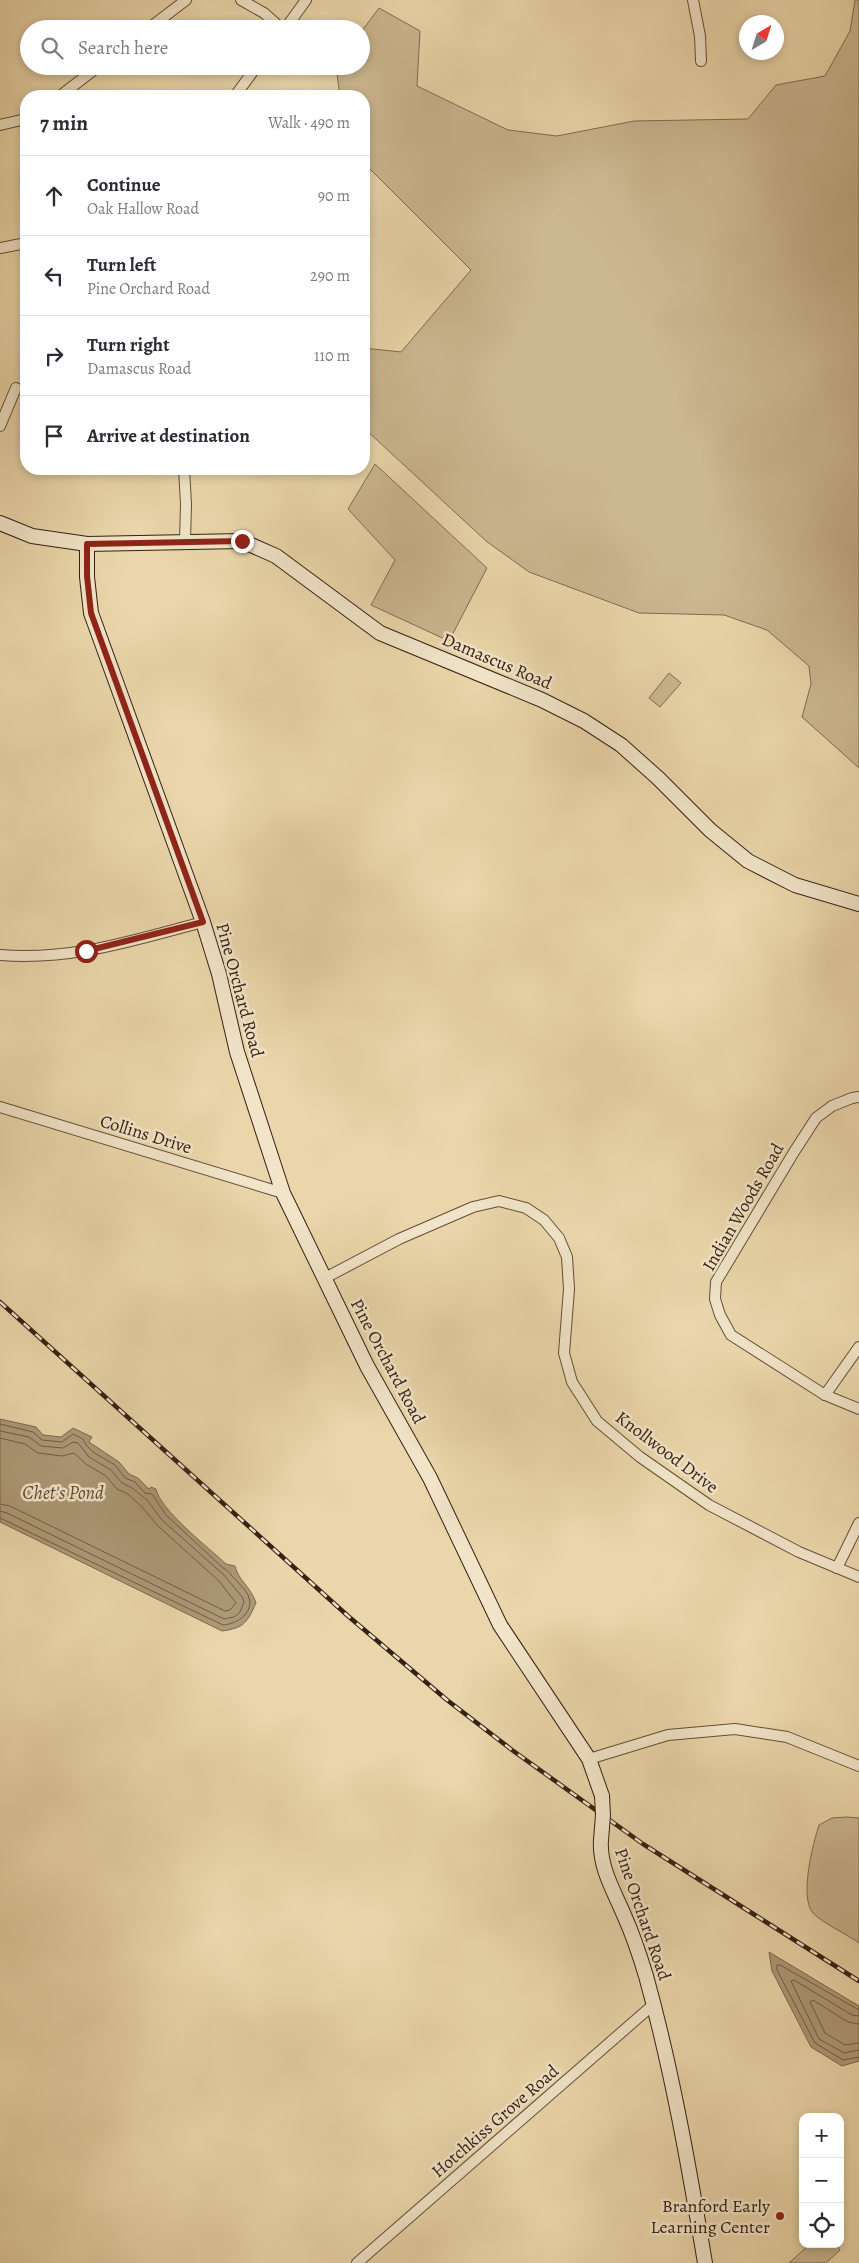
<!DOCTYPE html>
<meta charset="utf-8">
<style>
body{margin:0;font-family:Alegreya,serif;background:#f7f7f7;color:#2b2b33}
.controls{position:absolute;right:15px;bottom:15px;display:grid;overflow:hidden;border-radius:10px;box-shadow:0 2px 8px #0003}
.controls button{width:45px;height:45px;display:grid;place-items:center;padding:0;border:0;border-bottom:1px solid #e1e1e2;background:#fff;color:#2b2b33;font:25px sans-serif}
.compass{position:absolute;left:739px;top:15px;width:45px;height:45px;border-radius:50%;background:#fff;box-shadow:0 2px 8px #0003;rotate:38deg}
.stop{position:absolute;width:15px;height:15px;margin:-11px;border:4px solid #8f2418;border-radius:50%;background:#fff}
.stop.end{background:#8f2418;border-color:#fff;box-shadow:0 1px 5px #0008}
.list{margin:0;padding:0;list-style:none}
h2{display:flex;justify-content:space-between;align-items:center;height:65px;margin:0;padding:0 20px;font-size:21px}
h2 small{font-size:16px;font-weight:400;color:#7c7c81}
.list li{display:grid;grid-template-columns:32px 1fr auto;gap:15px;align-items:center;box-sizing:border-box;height:80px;padding:0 20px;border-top:1px solid #e1e1e2}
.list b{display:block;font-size:19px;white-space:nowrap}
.list p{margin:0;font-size:16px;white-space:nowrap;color:#7c7c81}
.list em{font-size:16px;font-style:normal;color:#7c7c81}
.icon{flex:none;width:28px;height:28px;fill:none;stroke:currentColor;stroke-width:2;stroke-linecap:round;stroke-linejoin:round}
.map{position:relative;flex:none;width:859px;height:2263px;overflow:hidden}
.search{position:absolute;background:#fff;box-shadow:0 2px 8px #0003;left:20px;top:20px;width:350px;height:55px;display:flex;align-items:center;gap:12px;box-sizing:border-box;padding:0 18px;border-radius:28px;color:#7c7c81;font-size:19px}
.panel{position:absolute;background:#fff;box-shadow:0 2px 8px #0003;left:20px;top:90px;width:350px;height:385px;border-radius:20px}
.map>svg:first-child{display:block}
.green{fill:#cbb790;stroke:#806c51}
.water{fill:#ac9876;stroke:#7c684e}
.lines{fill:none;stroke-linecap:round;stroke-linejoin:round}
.shore{stroke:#705c44;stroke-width:1}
.street-casing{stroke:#624e38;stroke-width:12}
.secondary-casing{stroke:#352012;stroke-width:16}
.street{stroke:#f1e4c8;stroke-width:10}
.secondary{stroke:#f1e4c8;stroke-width:14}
.rail-casing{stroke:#352012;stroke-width:4.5}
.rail{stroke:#f1e4c8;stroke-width:2.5;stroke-dasharray:8;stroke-linecap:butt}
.secondary-bridge-casing{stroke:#352012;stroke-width:16;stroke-linecap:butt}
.secondary-bridge{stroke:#f1e4c8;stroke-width:14}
.route{stroke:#8f2418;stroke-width:6}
.poi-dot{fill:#8f2418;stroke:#f1e4c8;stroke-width:2}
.labels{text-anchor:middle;stroke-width:5;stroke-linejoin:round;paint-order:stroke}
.street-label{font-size:18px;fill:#352012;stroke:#f1e4c8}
.poi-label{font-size:18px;fill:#352012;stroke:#f1e4c8;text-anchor:end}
.water-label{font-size:19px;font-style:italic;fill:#5f4a35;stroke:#f1e4c8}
</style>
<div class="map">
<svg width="859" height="2263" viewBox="0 0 859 2263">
<rect width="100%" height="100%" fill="#ead6aa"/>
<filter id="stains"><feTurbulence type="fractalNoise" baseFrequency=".004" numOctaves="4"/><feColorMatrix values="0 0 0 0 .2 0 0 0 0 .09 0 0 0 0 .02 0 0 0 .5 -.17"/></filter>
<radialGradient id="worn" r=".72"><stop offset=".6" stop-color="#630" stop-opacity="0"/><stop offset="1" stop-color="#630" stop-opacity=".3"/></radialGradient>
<g class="green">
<path d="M855,0h4v768l-57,-51 9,-33 -2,-18 -42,-36 -43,-15 -85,-2 -110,-41 -43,-31 -122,-113v-80l37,4 70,-82 -107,-107v-67h-24l-4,-29 25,-1v-34l18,-24 41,23 -3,55 91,44 49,6 77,-15 114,-2 28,-34 49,-9 25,-45z"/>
<path d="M375,464l112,104 -38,73 -78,-36 24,-45 -47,-51z"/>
<path d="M669,673l12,10 -21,24 -11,-9z"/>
<path d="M847,1817l12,1v125c-11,-8 -38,-21 -46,-30 -14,-16 0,-69 6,-88l13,-7z"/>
<path d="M810,2244h26l4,6 -14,13h-37z"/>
</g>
<g class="water">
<path d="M0,1419l36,8 7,8 18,2 12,-9 19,9 -3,5 30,20 10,12 9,4 11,11 2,-2 5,2c4,21 53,59 70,75l9,2c3,14 16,21 21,37 -9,20 -12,25 -34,28l-222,-109z"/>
<path d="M769,1952l90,54v55l-17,5 -31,-19 -39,-76z"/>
</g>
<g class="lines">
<g class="shore">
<path d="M0,1424l33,8 9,8 20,2 11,-8 10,5 3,6 7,7 22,13 10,13 10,4 10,11 7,1 14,21 57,53c7,3 7,7 13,12 4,5 10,10 12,15 8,17 -11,29 -25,30l-223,-107"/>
<path d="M0,1431l29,6 12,9 22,2 10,-6 5,1 11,14 22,13 11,13 10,5 15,12 15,20 62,55 18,22 2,5 -4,10 -6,5 -10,2 -217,-106 -7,-2"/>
<path d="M0,1438l25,6 13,9 24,3 12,-3 12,11 20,12 11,13 11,5 14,13 15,18 62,56 17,22 -6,7 -5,1 -215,-105 -10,-2"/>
<path d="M859,2010l-79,-45h-3v5l38,73 28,17 16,-3"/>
<path d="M859,2016l-7,-1 -58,-35 -3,1 28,58 25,14 15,-3"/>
<path d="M859,2024l-11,-2 -35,-22 -3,2 15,31 20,12 14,-2"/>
</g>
<g class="street-casing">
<g id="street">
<path d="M241,0l23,13 18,16"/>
<path d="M693,0l7,36 1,25"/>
<path d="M148,29l38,-29"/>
<path d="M285,29l21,-29"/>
<path d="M60,96l39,-30"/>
<path d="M235,96l22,-30"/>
<path d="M0,125l26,-6"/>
<path d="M0,248l26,-5"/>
<path d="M0,426l16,-38"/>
<path d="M184,469l2,35 -1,37"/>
<path d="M0,955c72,6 134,-15 203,-33"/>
<path d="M859,1097l-7,1 -20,8 -16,12 -22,34 -78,130 -1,17 5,16 11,20 94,60 34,14"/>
<path d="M0,1107l283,86"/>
<path d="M325,1278l74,-39 74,-32 26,-6 27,7 18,12 15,18 8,19 2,32 -5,64 8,29 25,39 43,36 69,48 90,47 60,25"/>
<path d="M825,1395l34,-48"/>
<path d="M837,1568l22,-45"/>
<path d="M589,1759l79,-24 67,-6 52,8 72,29"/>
<path d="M357,2263l297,-259"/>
</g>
</g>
<g class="secondary-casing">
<g id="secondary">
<path d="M0,523l32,13 55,8 155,-3 34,15 104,77 162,67 42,21 37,24 37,33 52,52 38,31 47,24 64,19"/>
<path d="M87,544v33l4,36 112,309 16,52 18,78 46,141 84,173 63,112 70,147 89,134 13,37"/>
<path d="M601,1840c-2,27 13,51 23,75 9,20 16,41 22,61 26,94 43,191 59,287"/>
</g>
</g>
<use href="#street" class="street"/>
<use href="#secondary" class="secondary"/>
<g class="rail-casing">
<path id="rail" d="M0,1302l348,314 99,84 65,50 131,94 216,137"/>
</g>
<use href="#rail" class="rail"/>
<g class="secondary-bridge-casing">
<path id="secondary-bridge" d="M601,1840l2,-25 -1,-19"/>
</g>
<use href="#secondary-bridge" class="secondary-bridge"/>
</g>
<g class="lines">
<path class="route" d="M86,951l117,-29 -112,-309 -4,-37v-32l155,-3"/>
</g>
<circle class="poi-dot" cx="780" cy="2216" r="5"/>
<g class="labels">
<g class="street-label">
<text transform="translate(497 661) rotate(23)" y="6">Damascus Road</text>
<text transform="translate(240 990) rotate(75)" y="6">Pine Orchard Road</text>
<text transform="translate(146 1134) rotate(17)" y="6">Collins Drive</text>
<text transform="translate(743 1207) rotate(-60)" y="6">Indian Woods Road</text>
<text transform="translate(388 1361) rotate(62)" y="6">Pine Orchard Road</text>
<text transform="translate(667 1452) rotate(37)" y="6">Knollwood Drive</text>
<text transform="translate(643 1914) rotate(71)" y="6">Pine Orchard Road</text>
<text transform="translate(495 2121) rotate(-41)" y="6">Hotchkiss Grove Road</text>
</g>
<g class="poi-label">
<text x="770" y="2212">Branford Early<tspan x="770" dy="21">Learning Center</tspan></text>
</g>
<g class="water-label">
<text x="63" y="1499">Chet's Pond</text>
</g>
</g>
<rect width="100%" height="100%" filter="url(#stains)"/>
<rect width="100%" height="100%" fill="url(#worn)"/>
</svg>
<div class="controls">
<button>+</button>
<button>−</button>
<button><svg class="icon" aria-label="locate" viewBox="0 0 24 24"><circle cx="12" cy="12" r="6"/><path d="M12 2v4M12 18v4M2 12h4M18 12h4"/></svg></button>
</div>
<svg class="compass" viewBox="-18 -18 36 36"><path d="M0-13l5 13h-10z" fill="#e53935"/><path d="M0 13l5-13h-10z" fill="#7c7c81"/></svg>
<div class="stop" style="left:86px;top:951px"></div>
<div class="stop end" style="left:242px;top:541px"></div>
<div class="search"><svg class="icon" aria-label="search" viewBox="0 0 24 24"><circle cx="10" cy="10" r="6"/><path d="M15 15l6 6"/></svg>Search here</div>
<section class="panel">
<h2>7 min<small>Walk · 490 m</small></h2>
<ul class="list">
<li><svg class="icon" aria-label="ahead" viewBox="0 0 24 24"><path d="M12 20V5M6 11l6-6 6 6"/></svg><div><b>Continue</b><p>Oak Hallow Road</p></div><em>90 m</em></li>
<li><svg class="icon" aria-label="left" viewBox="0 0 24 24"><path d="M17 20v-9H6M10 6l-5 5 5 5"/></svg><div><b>Turn left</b><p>Pine Orchard Road</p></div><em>290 m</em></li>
<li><svg class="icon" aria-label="right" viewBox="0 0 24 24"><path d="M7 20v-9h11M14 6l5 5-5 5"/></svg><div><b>Turn right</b><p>Damascus Road</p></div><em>110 m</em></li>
<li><svg class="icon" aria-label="arrive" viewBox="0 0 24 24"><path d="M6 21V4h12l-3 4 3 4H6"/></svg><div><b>Arrive at destination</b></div></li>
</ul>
</section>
</div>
